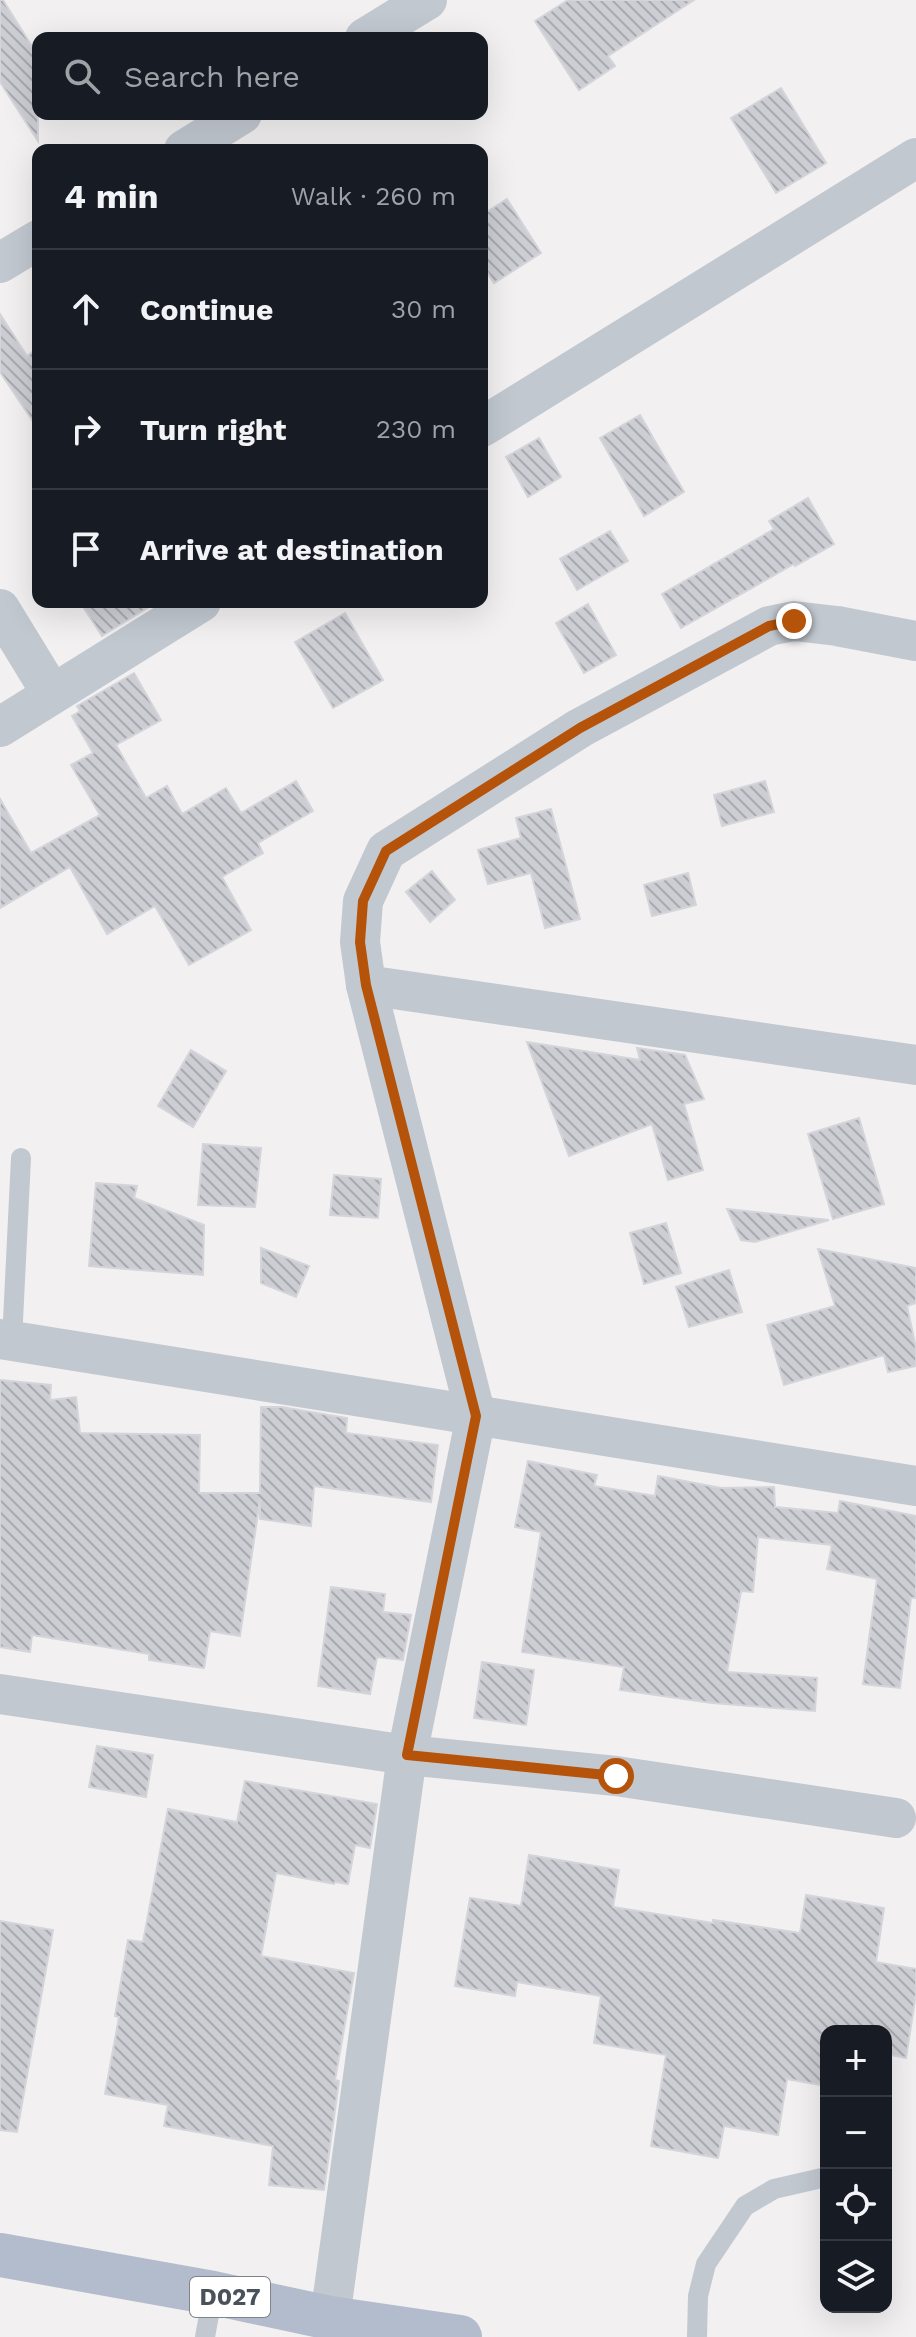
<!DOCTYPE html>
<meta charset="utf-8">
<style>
body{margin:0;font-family:"Work Sans",sans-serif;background:#242831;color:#f1f3f6}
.controls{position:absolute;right:24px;bottom:24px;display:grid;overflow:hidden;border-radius:16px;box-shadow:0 8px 32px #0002}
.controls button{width:72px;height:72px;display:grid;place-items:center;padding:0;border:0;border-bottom:2px solid #363941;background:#171b24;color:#f1f3f6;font:40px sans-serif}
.stop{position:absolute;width:24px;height:24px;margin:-18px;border:6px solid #b45309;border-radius:50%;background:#fff}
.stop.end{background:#b45309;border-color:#fff;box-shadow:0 2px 8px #0008}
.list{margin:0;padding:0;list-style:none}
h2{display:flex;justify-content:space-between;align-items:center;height:104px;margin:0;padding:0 32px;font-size:34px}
h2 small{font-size:26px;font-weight:400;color:#9ea1a6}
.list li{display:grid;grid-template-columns:52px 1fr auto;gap:24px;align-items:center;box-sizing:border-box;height:120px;padding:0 32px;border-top:2px solid #363941}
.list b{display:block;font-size:30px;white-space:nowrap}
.list em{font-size:26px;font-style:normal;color:#9ea1a6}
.icon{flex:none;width:44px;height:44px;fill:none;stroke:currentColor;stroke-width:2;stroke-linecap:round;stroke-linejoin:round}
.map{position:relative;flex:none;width:916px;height:2337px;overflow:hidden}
.search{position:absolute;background:#171b24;box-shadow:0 8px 32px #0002;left:32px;top:32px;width:456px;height:88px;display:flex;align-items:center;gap:20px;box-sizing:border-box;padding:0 28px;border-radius:16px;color:#9ea1a6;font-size:30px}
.panel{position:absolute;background:#171b24;box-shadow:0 8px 32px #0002;left:32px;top:144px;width:456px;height:464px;border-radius:16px}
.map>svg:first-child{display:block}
.building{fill:url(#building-back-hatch);stroke:#d4d5da;stroke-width:2}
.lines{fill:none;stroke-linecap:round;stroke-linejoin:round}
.lane{stroke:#c2c8d0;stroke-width:20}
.street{stroke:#c2c8d0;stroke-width:40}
.primary{stroke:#b2bccc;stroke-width:44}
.route{stroke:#b45309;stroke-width:10}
.labels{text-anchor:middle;stroke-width:7;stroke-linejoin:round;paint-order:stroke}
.shield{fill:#fff;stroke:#80858c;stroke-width:2}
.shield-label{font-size:24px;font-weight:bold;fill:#49515b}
</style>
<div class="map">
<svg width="916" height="2337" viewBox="0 0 916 2337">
<defs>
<pattern id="building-back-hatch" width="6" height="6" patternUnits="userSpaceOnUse" patternTransform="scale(2)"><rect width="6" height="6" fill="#cdced4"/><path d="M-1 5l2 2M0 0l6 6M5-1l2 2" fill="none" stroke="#a8aaaf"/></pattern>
</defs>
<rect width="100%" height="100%" fill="#f2f0f0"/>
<g class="building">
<path d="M0,0h3l35,56v85l-38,-59z"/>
<path d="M568,0h126l-86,56 7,10 -36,24 -44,-69z"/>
<path d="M781,88l45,75 -50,30 -45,-75z"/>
<path d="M507,199l34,54 -47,30 -12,-19v-49z"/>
<path d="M0,314l27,42 11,-8v81l-38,-57z"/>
<path d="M640,415l44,77 -40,24 -44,-78z"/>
<path d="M539,438l22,39 -33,20 -22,-40z"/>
<path d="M808,498l26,46 -39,22 -1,-2 -113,64 -19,-34 112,-65 -5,-8z"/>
<path d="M610,531l18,30 -51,29 -17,-31z"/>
<path d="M80,602h77l-55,34z"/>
<path d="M588,604l28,51 -32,18 -28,-50z"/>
<path d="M345,613l38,67 -50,28 -38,-66z"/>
<path d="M134,673l27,47 -45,25 30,53 21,-12 15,28 44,-26 15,25 55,-32 17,30 -55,32 5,10 -41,24 29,53 -62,35 -34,-59 -48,28 -37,-67 -70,41v-109l31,54 69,-38 -29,-50 22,-12 -21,-37 8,-5 -3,-5z"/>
<path d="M765,781l9,31 -52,14 -8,-31z"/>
<path d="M551,809l29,110 -35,9 -14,-55 -43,11 -10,-34 43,-12 -5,-20z"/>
<path d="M432,871l23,29 -25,22 -24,-30z"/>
<path d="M688,873l8,32 -44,11 -8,-31z"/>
<path d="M527,1042l113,18 -3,-12 48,7 19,44 -20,5 19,66 -35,10 -16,-56 -83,32z"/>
<path d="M191,1050l35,21 -33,56 -35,-21z"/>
<path d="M859,1118l25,86 -51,15 -25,-85z"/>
<path d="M203,1144l58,4 -6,59 -57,-2z"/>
<path d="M334,1175l47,4 -3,39 -48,-3z"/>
<path d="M96,1183l41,3 -3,12 70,27 -1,50 -114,-9z"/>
<path d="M727,1209l102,11 -74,22 -14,-2z"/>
<path d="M666,1223l15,50 -37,11 -14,-51z"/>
<path d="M261,1248l48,18 -13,31 -35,-14z"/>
<path d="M818,1249l98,19v35l-9,3 9,42v18l-28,6 -4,-17 -100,30 -17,-60 68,-19z"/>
<path d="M729,1270l13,42 -53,15 -13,-40z"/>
<path d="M0,1380l51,5 -1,15 26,-3 4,36 120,2 -1,58h61l1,-86h21l65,11 -1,15 92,12 -7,57 -117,-16 -3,40 -51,-7v-20l-20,137 -30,-5 -6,37 -55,-8v-6l-117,-19 -2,17 -30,-5z"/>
<path d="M528,1461l69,14 -3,11 61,10 3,-20 63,12 53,-1 1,20 63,6 2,-12 76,15v82h-5l-11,90 -37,-4 14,-105 -50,-10 5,-24 -74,-8 -5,55 -12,-1 -14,81 90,6 -2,33 -103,-8 -92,-13 4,-23 -102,-15 19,-120 -26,-5z"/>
<path d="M331,1587l54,7 -2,18 28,3 -8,45 -26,-3 -7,37 -52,-8z"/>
<path d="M482,1662l52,8 -8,55 -52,-7z"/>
<path d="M97,1746l56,9 -7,42 -57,-10z"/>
<path d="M245,1781l132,23 -7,44 -15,-3 -7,39 -13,-2 -1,2 -58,-11 -15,83 93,17 -19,107 4,1 -15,109 -55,-5 4,-39 -109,-20 4,-21 -63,-11 14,-77 -4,-1 13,-76 15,2 25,-133 69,13z"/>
<path d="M529,1855l90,15 -6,37 100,16v-3l87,13 6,-38 78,13 -8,54 40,7v25l-10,64 -20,-4v-23h-60v55l-39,-7 -9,56 -54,-9 -6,32 -67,-12 15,-91 -72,-12 7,-47 -84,-14 -2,14 -60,-10 15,-88 51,8z"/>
<path d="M0,1921l53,9 -36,202 -17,-2z"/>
</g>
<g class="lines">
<g class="lane">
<path d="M12,1341l9,-183"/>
<path d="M205,2337l8,-44"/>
<path d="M697,2337l1,-41 8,-32 39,-58 29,-17 52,-12"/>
</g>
<g class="street">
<path d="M365,38l62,-38"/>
<path d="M184,150l58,-36"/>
<path d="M0,263l38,-23"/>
<path d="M482,427l434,-269"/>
<path d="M0,609l52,85"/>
<path d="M0,727l201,-125"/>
<path d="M366,985l550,80"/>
<path d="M0,1339l916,147"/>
<path d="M0,1694l407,61 209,21 280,42"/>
<path d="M330,2318l77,-563 69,-339 -110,-431 -6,-43 3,-41 23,-50 194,-123 189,-102 25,-5 43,5 79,15"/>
</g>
<path class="primary" d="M0,2255l213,38 117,25 130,19"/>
</g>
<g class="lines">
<path class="route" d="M616,1776l-209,-21 69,-339 -110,-431 -6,-43 3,-41 23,-50 194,-123 189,-102 25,-5"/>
</g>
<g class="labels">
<rect class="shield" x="190" y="2277" width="80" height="40" rx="6"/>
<g class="shield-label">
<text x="230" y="2305">D027</text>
</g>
</g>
</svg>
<div class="controls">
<button>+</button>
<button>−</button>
<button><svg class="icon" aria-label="locate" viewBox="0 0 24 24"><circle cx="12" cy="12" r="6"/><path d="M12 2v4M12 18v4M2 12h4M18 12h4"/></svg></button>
<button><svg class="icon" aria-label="layers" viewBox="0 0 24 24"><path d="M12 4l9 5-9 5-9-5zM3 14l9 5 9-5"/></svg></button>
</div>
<div class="stop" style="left:616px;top:1776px"></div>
<div class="stop end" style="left:794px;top:621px"></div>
<div class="search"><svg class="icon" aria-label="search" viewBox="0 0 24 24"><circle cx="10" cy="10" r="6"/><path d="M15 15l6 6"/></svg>Search here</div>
<section class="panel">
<h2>4 min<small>Walk · 260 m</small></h2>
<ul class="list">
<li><svg class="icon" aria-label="ahead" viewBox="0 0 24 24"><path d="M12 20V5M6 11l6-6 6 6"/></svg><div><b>Continue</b></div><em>30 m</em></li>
<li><svg class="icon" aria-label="right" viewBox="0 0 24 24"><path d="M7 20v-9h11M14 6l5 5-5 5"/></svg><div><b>Turn right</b></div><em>230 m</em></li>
<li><svg class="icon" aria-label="arrive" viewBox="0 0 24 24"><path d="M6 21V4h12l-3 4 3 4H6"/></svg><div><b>Arrive at destination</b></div></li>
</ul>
</section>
</div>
